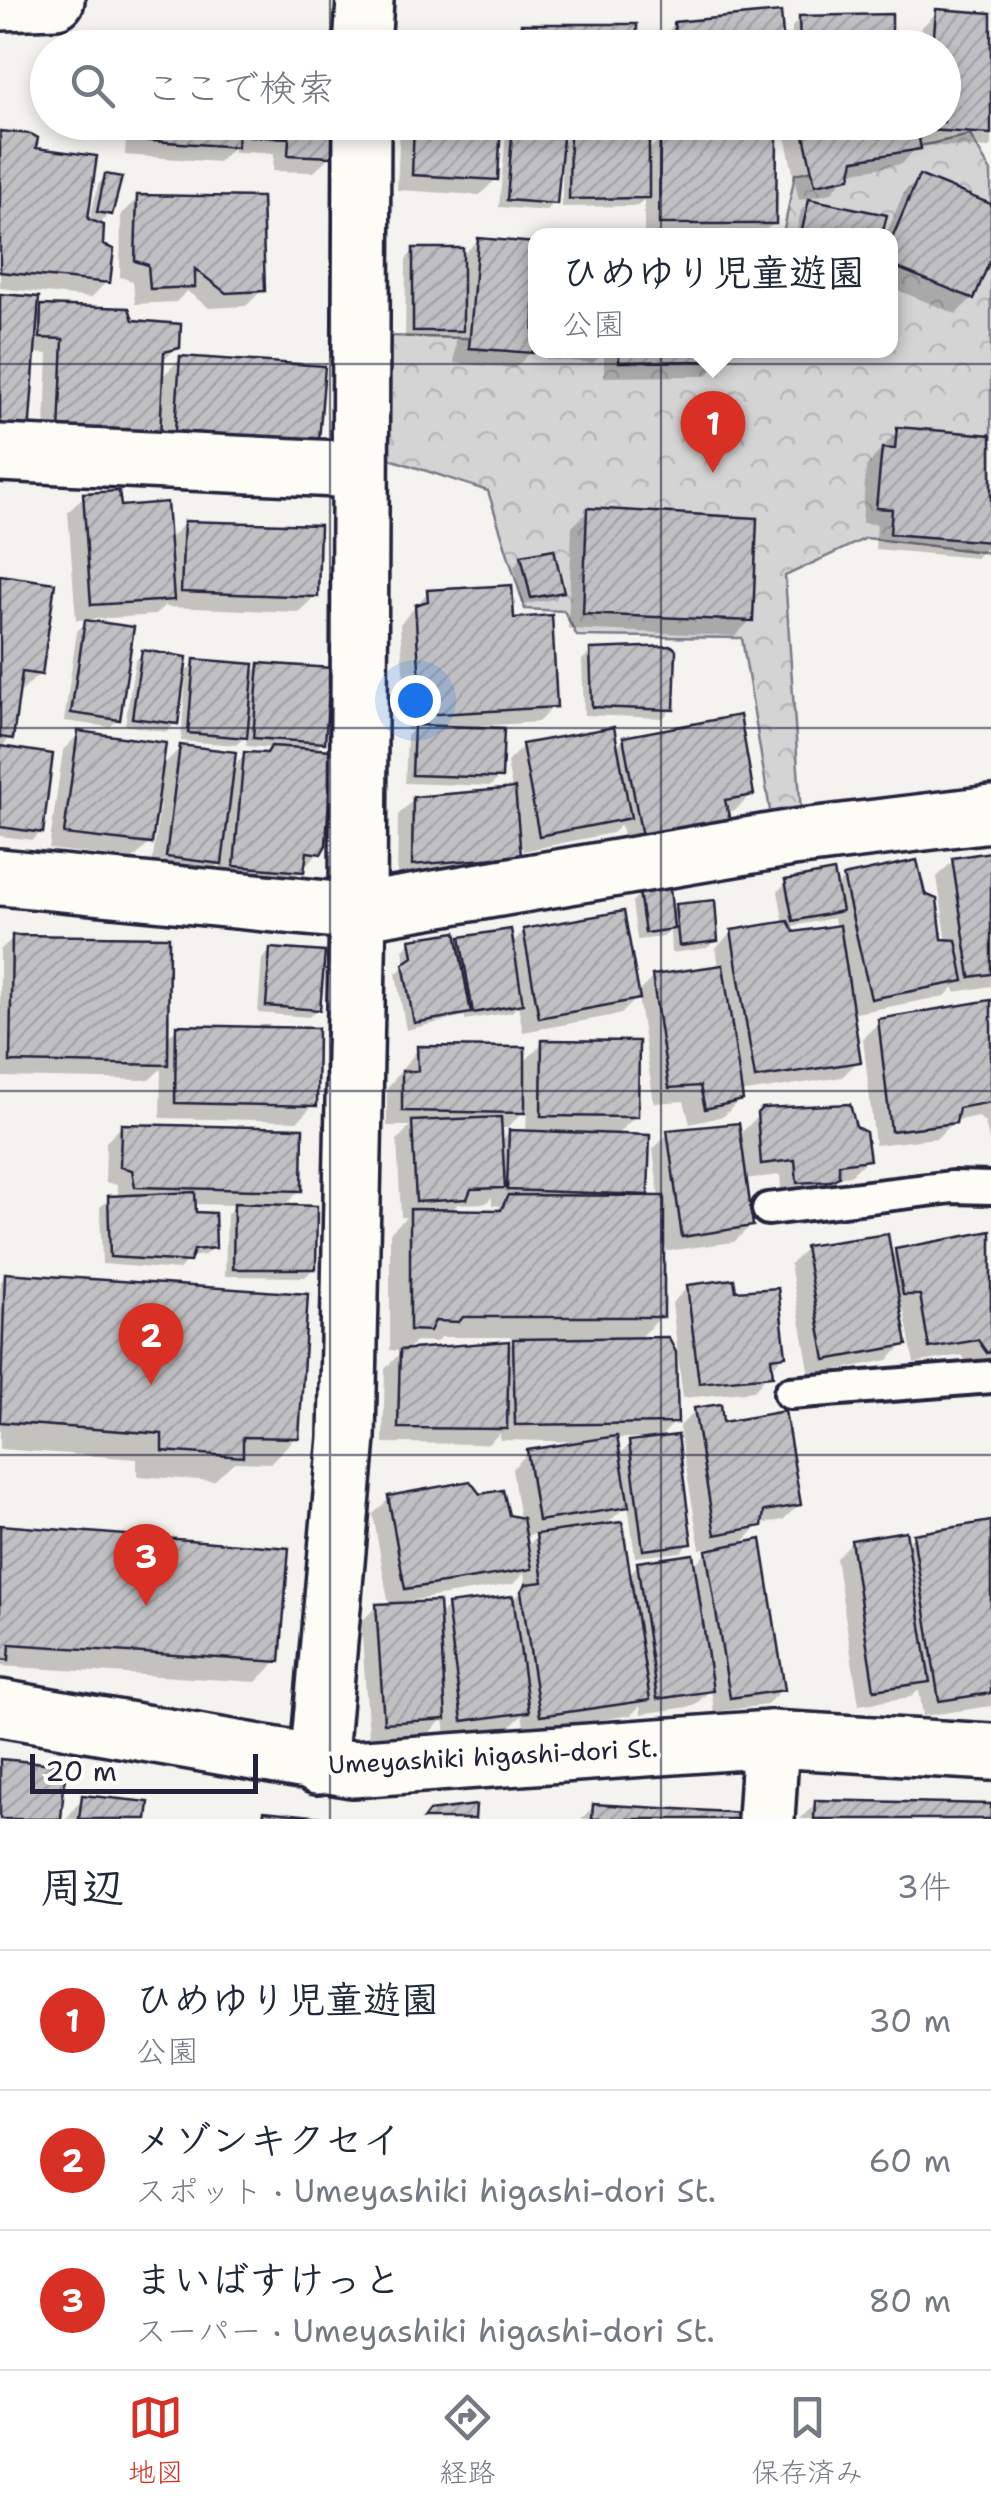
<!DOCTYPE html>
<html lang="ja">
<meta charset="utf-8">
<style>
body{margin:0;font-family:"Shantell Sans","Klee One",sans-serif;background:#f2f2f3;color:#1f2937}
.scale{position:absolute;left:30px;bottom:25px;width:228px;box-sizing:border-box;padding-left:10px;border:5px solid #22223b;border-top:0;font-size:28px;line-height:35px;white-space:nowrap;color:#22223b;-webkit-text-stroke:8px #fdfcf7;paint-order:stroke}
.you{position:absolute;left:415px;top:700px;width:35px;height:35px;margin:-25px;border:8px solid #fff;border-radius:50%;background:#1a73e8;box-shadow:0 0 0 15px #1a73e833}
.badge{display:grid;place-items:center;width:65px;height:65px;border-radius:50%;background:#d93025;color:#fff;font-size:32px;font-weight:700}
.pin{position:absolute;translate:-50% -82px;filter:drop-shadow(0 2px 5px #0008)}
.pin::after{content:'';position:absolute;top:52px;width:35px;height:30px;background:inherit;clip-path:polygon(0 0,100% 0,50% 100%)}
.popup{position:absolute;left:528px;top:228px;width:370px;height:130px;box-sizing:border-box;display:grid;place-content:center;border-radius:20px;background:#fff;filter:drop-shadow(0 2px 8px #0005);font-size:32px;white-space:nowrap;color:#747a83}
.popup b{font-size:38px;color:#1f2937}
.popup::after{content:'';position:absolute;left:50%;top:100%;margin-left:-20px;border:20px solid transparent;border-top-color:#fff}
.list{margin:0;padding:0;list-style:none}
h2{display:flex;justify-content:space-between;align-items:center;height:130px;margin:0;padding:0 40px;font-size:42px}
h2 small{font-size:32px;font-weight:400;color:#747a83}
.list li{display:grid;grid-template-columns:65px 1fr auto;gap:30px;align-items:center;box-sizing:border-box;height:140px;padding:0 40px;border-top:2px solid #e0e1e3}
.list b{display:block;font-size:38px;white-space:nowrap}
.list p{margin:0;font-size:32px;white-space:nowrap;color:#747a83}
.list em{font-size:32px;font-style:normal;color:#747a83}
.icon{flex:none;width:55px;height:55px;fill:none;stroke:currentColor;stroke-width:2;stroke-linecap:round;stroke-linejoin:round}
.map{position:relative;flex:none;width:991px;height:1819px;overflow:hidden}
.search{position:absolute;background:#fff;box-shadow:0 5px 15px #0003;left:30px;right:30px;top:30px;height:110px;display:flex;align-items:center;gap:25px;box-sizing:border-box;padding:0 35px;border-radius:55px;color:#747a83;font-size:38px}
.sheet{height:550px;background:#fff}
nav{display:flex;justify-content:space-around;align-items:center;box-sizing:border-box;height:140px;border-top:2px solid #e0e1e3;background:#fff;font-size:28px;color:#747a83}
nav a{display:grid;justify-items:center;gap:5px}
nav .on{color:#d93025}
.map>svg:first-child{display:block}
.park{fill:url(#park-crowns);stroke:#7c7b88;stroke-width:2.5}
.shadow{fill:#0003;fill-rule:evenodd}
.building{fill:url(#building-hatch);stroke:#22223b;stroke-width:2.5}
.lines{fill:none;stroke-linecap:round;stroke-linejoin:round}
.lane-casing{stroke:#22223b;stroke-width:38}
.street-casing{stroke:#22223b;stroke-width:62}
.lane{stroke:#fdfcf7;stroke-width:30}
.street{stroke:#fdfcf7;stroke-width:55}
.grid{fill:none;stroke:#22223b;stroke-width:2.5;stroke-opacity:0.55}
.labels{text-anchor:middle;stroke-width:8;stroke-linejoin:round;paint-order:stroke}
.street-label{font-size:25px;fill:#22223b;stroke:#fdfcf7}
</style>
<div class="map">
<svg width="991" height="1819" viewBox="0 0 991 1819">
<defs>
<pattern id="park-crowns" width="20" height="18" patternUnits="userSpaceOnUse" patternTransform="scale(2.5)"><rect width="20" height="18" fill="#d5d4d5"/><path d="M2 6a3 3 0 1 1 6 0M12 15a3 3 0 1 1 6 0" fill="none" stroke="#b7b6b8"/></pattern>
<pattern id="building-hatch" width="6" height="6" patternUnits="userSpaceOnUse" patternTransform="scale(2.5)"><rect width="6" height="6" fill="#c0bfc2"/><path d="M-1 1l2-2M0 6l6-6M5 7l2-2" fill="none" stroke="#a5a4a8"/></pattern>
</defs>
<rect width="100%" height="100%" fill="#f4f3ef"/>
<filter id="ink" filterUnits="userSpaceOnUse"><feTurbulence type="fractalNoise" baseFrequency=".01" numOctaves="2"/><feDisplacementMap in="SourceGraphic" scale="20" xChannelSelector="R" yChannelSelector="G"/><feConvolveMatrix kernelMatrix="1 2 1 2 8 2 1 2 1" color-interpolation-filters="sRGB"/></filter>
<g filter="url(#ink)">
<path class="park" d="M970,135l21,37v381l-125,-15 -81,38 16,238 -30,3 -29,-179 -165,-2 -13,-25 -39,-2 -37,-118 -107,-35 6,-120 148,4 1,10h354v-115h-107l12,-61z"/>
<g class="shadow">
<path d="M937,12l54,4v132l-73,-3 -16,19 -54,9 -17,20 -32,7 -17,-78h162v-74h-24l1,-20z"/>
<path d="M800,18l89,30h-97v-21z"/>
<path d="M675,24l107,24h-122l-1,-8z"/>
<path d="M522,26l113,22h-230l15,-15 83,12z"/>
<path d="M127,122h204l-1,34 -16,16 -41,-1 1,-18 -40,-1v-5l-16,15 -93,-7z"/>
<path d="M400,122h99l-3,57 -16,16 -83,-5z"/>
<path d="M506,122h117l-4,5 -58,-1 -1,19 11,-11 75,19 15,-15 113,85 -13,12h-117v-36l-6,7 -76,1v-47h-4l-4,43 -8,8 -47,-4 7,-73 8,-8z"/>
<path d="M668,122h87l-86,10z"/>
<path d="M0,133l34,17 51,72 4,1 9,-38 8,-8 4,36 -12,12 9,56 -16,17 -91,-10z"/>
<path d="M919,178l72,29v45l-19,46 -16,16 -66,-27v-52h-4l17,-41z"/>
<path d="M138,198l124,92 -16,16 -37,2 -22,-17 -11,11 -41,2 -2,-23 -13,-4 1,-63z"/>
<path d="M810,202l74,15 -4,18h-84l5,-25z"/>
<path d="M478,240l58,6 -5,106 -16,16 -61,-5 2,-24 -51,-1 1,-79 8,-9 46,8z"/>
<path d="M0,296l36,18 6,-6 89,14 46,25 -16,16 -1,16 21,-21 136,82 -157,6 1,-14 -20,20 -97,-4 4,-94 -15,-1z"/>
<path d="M547,350h175v10l-16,16 -102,1v-25l-11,11 -47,-4z"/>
<path d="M898,430l93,7v106l-15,15 -101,-9 2,-25 -15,-1 4,-56z"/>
<path d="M84,496l34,12 49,33 18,-18 130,73 -16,16 -133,-5v-3l-11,11 -79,5 -8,-108z"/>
<path d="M588,511l163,109 -16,16 -167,-7 4,-102z"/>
<path d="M522,557l39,34 -8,8 -30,6 -9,-39z"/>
<path d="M0,577l39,97 -21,21 -8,43 -10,10z"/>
<path d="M428,592l83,28 43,86 -16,16 -60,4 21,51 -8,9 -86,-3 2,-47 6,-6h-6l-7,-106z"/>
<path d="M86,623l32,96 -8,8 -46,-6 13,-90z"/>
<path d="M591,652l80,57 -8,9 -79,-3 -2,-55z"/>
<path d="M143,653l39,22 13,-13 55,13 10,-9 63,76 -9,9 5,101 -33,35 -66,-6 1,-19 -17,17 -53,-6 9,-69 -5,-1 -5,40 -17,16 -84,-10 14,-99 16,-16 81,34 21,-21 51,20 13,-13 20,1 8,-7 -27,-2 1,-11 -11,10 -55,-4 5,-65h-4l-7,47 -8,9 -42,-7 10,-64z"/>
<path d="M624,740l128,54 -17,16 -10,2 2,8 -16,16 -85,16 -5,-27 -9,8 -89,18 -3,-18 -4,1 2,21 -16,16 -105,8 1,-64 16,-16 98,-9 -5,-28 16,-16 92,2z"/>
<path d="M0,749l41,83 -8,8 -33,-4z"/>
<path d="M991,855v131l-36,6 -1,-5 -9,9 -94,18 7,47 -16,16 -103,16 1,6 -16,17 -34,8 -6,-23 -30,2 -16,-106 -17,17 -98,18 -5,-27 -6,7 -47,8v-4l-59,14 -10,-56 10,-9 -3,-15 8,-9 45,4 6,-6 49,6 13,-14 113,63 16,-17 66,-9 -3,-20 16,-16 52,-8 -6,-33 8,-8 49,5 9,-10 103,64 -10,-65 16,-16zM834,918l2,10 -44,7 -4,-8z"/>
<path d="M640,894l30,19 6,-7 40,34 -9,8 -36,5 -1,-22 -7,6 -26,3 -5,-38z"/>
<path d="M13,938l153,101 11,-11 137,76 -16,17 -138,-3 1,-49 -12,11 -149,-3v-127z"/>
<path d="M271,950l47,59 -9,8 -51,-4 4,-54z"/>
<path d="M991,1002v145l-6,-24 -7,-7 -24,5 -17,17 -62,7 -12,-107 16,-16z"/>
<path d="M543,1043l93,73 -21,20 30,58 -4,4h18l-6,-49 16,-16 69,3 25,-25 104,48 -16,16 -17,2 -14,15 -38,6 -2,-23 -36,4 6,47 -16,16 -67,9 -5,-14v79l-25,24 38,82 -18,18 32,103 -8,9 -46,5 -7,-53 -23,22 23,49 10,-10 54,2 20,-20 -12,2 -21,-122 16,-16 26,14 78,79 -16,16 -23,4 -21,22 43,143 -16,16 -52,7 -3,-23 -17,17 -53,8 -1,-8 -9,9 -106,16 -3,-16 -12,12 -64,9 -2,-18 -16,16 -59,4 -8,-116 16,-16h12l-16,-92 17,-16 89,-1 28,20 13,3 -8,-51 16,-16 67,-11 -95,-2v-7l-12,11 -105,-1 2,-74 17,-18 -12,-1v-117l16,-16h-5l-4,-77 13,-14h-23v-37l31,-40 105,14zM527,1108l-1,25 -16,-1 -10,10 -1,-14h8zM492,1197v8l9,1 -7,7 -44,-1 8,-8 28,-1zM441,1337h78l-13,12 -101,3 11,-11 20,1zM615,1438h31l1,4 -17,2 -12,12zM540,1533l-14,15 -2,-12zM524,1573l2,14 -14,15 -64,4 -10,11 -30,-12v-4l105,-17z"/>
<path d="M122,1126l178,64 -18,18 32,60 -9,9 -80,-1 2,-62 9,-9 -43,-1v10l20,33 -8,8 -16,2 -10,13 -77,-6 -2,-57 9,-8 10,-1 -2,-13 -12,-3 1,-40z"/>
<path d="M991,1234v130l-21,4 -8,-13 -48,8 -10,-53h-6l6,34 -16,16 -78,15 -20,-111 17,-16 83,10 6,-7z"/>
<path d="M6,1276l290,161 -26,26 -36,-1 -20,19 -77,-5v-17l-137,-10v-167z"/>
<path d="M688,1287l46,7 49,61 -29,36 -71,7 -11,-95z"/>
<path d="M991,1524v182l-68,10 -4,-26 -8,7 -52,8 -23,-147 16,-16 54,2 8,-8z"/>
<path d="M0,1528l277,133 -21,21 -256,-16z"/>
<path d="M83,1797l62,22h-79z"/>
<path d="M816,1803l175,4v12h-191z"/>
<path d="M594,1806l148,13h-161z"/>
</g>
<g class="building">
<path d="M936,9l55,4v121l-63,-4v-8h16v-74h-11z"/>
<path d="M781,12l3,36h-107l-3,-26z"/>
<path d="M892,14v34h-92l-1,-32z"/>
<rect x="521" y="24" width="116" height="24"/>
<path d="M419,30l87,5 -1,13h-87z"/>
<path d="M147,35l98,7 -1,6h-98z"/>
<path d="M252,37l33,1 3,10h-36z"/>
<path d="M141,122h98l-2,25 -98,-7z"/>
<path d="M249,122h84l-1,35 -44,-2 1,-17 -40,-2z"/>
<path d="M414,122h87l-3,58 -86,-5z"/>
<path d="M801,122h115l5,27 -67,11 -4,18 -35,7z"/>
<path d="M513,123l51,4 -7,77 -50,-4z"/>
<path d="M0,131l31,3 7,4 -2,10 61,8 -9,63 16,6 -1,20 11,4 -4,34 -110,-11z"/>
<path d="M570,131l79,1v66l-80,1z"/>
<path d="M660,136h117l-1,88h-117z"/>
<path d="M105,174l17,3 -10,38 -15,-3z"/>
<path d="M919,175l72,29v54l-17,41 -84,-34v-22z"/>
<path d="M137,195l125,2 3,94 -39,2 -31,-24v18l-45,2 -2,-24 -13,-4z"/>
<path d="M809,199l78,16 -5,20h-81z"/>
<path d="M478,238l58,5 -3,110 -64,-5z"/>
<rect x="413" y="248" width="50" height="83"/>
<path d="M0,294l39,3 -10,138 -29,-1z"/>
<path d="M41,305l88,3 4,12 48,4 -1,24 -16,4 -4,85 -101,-4 4,-94 -23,-1z"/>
<path d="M545,350h59v5z"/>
<path d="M619,350h105v11l-105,1z"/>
<path d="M180,356l145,10 -6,75 -144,-10z"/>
<path d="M897,427l94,8v107l-101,-8 2,-25 -16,-1 6,-60 13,1z"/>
<path d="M119,491l2,15 46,-4 7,98 -83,5 -8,-112z"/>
<path d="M587,508l170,10 -4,103 -170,-7z"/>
<path d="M184,521l136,4 -2,72 -137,-5z"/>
<path d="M554,549l10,43 -33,6 -10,-43z"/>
<path d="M0,575l55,8 -13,92 -20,-3 -9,67 -13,-2z"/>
<path d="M512,585l2,33 38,-3 5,92 -135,8 -7,-110 13,-4 -1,-11z"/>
<path d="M85,620l49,7 -14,93 -49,-7z"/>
<path d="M672,646l4,4 -2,60 -82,-3 -2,-58z"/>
<path d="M142,650l45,7 -9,67 -46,-6z"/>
<path d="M194,659l60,5 -7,74 -59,-5z"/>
<path d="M259,663l72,5 -6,75 -72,-5z"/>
<path d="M740,715l14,80 -29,5 5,20 -88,17 -19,-100z"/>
<path d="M414,725l90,3 -2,50 -90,-3z"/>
<path d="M614,727l17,91 -92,18 -17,-92z"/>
<path d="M78,731l88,12 -14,101 -88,-10z"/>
<path d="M180,745l56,7 -14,112 -56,-7z"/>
<path d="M0,746l53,8 -10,79 -43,-6z"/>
<path d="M271,746l61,4 -6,95 -5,9 -14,-2 -3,20 -70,-6 10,-114 23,1z"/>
<path d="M515,788l6,68 -109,9 1,-68z"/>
<path d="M991,852v122l-21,3 -18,-119z"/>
<path d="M917,860l8,34 12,5 5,40 14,1 8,41 -93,18 -28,-123z"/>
<path d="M834,871l8,40 -49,10 -8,-41z"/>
<path d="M670,888l4,41 -29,4 -6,-42z"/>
<path d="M715,900l3,41 -39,5 -4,-42z"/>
<path d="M624,911l16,88 -101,19 -16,-89z"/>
<path d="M788,921l6,11 46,-7 21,137 -106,16 -24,-148z"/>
<path d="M511,929l12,75 -50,9 -13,-76z"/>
<path d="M456,932l15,81 -57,10 -11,-59 10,-7 -3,-18z"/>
<path d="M12,935l157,2 -1,128 -158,-3z"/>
<path d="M270,948l55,4 -5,58 -54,-4z"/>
<path d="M723,965l20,135 -38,9 -5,-23 -31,2 -17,-113z"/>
<path d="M991,1000v102l-32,6 -3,15 -65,8 -13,-112z"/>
<path d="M176,1025l142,3 -1,78 -142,-3z"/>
<path d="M542,1040l97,1 -1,76 -97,-1z"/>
<path d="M417,1046l108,1v66l-123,-2v-40h16z"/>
<path d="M850,1104l6,23 10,5 4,28 -31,4v13l-8,4 -34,2 -2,-23 -34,4 -4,-51 5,-5z"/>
<path d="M501,1117l4,71 -34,1 -4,10 -51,3 -4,-81z"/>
<path d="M739,1123l14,103 -71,11 -15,-107z"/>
<path d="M121,1124l182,4 -1,63 -167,-4 -3,-17 -12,-3z"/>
<path d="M509,1130l141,5 -2,60 -141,-5z"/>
<path d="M195,1192l1,20 19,1 1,35 -22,2 -4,12 -80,-5 -2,-61z"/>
<path d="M508,1195l156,1v121h-201l-4,5 -24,-1 -5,10 -20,-1v-121l91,1z"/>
<path d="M234,1203l83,3 -1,63h-83z"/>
<path d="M991,1231v121l-4,1 -9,-13 -49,8 -9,-53h-17l-8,-46z"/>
<path d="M888,1234l19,111 -82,15 -20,-114z"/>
<path d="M5,1273l303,21 -9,144 -56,-1v20l-81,-6v-17l-162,-12z"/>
<path d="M734,1279l2,12 42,-3 8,68 -15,2 2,18 -74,7 -12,-98z"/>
<path d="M668,1337l8,15 2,71 -163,2 -2,-86z"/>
<path d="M509,1341l-2,88 -109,-1 2,-78z"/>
<path d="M721,1404l2,18 62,-11 16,94 -37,6 -2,15 -47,9 -21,-127z"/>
<path d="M678,1435l14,109 -49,6 -14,-109z"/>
<path d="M617,1436l12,71 -91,14 -11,-71z"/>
<path d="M470,1481l10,13 23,-4 6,25 14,3 9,51 -127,20 -17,-93z"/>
<path d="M991,1521v172l-52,8 -26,-167z"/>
<path d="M622,1522l28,178 -110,16 -19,-125 5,-7 17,-2 -7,-48z"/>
<path d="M0,1525l289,23 -9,114 -270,-18 -1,16 -9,-1z"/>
<path d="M906,1531l24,151 -56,8 -23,-150z"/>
<path d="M761,1539l24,151 -55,8 -24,-148z"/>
<path d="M693,1554l20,137 -56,8 -20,-137z"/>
<path d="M513,1596l16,116 -67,9 -15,-117z"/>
<path d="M439,1601l7,118 -62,4 -8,-119z"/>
<path d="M0,1759l66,6 -5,54h-61z"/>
<path d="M82,1795l67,7 -2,17h-68z"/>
<path d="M815,1800l176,4v15h-177z"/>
<path d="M593,1804l151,9v6h-152z"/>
<path d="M476,1805l-1,14h-52l6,-8z"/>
<path d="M264,1811l67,7 -68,1z"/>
</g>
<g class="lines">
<g class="lane-casing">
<g id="lane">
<path d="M768,1209l184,-22 39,1"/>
<path d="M790,1393l201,-16"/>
</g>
</g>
<g class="street-casing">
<g id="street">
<path d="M0,2l56,-2"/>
<path d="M362,48l3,-48"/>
<path d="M0,453l359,17"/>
<path d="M0,877l358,35 435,-74 198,-24"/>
<path d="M0,1708l352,61 419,-30 220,13"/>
<path d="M318,1766l29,-328 11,-526 4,-790"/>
<path d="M766,1819l5,-80"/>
</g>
</g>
<use href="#lane" class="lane"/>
<use href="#street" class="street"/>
</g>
</g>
<path class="grid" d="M330,0v48M661,0v48M330,122v1697M661,122v1697M0,364h991M0,728h991M0,1091h991M0,1455h991"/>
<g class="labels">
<g class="street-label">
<text transform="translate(493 1756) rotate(-3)" y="9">Umeyashiki higashi-dori St.</text>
</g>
</g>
</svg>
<div class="scale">20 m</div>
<div class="you"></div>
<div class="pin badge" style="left:713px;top:473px">1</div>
<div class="popup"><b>ひめゆり児童遊園</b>公園</div>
<div class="pin badge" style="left:151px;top:1385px">2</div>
<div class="pin badge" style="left:146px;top:1606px">3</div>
<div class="search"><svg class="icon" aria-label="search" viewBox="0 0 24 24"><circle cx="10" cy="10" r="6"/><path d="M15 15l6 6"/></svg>ここで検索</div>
</div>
<section class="sheet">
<h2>周辺<small>3件</small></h2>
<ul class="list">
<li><span class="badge">1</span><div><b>ひめゆり児童遊園</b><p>公園</p></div><em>30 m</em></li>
<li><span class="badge">2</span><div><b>メゾンキクセイ</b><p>スポット · Umeyashiki higashi-dori St.</p></div><em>60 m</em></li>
<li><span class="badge">3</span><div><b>まいばすけっと</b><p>スーパー · Umeyashiki higashi-dori St.</p></div><em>80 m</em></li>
</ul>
</section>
<nav>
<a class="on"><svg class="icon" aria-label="map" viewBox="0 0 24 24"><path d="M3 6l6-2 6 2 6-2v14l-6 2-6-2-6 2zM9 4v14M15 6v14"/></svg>地図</a>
<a><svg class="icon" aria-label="directions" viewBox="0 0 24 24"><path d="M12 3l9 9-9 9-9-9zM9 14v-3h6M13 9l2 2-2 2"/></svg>経路</a>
<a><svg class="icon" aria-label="saved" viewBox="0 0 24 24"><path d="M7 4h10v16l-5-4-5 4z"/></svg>保存済み</a>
</nav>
